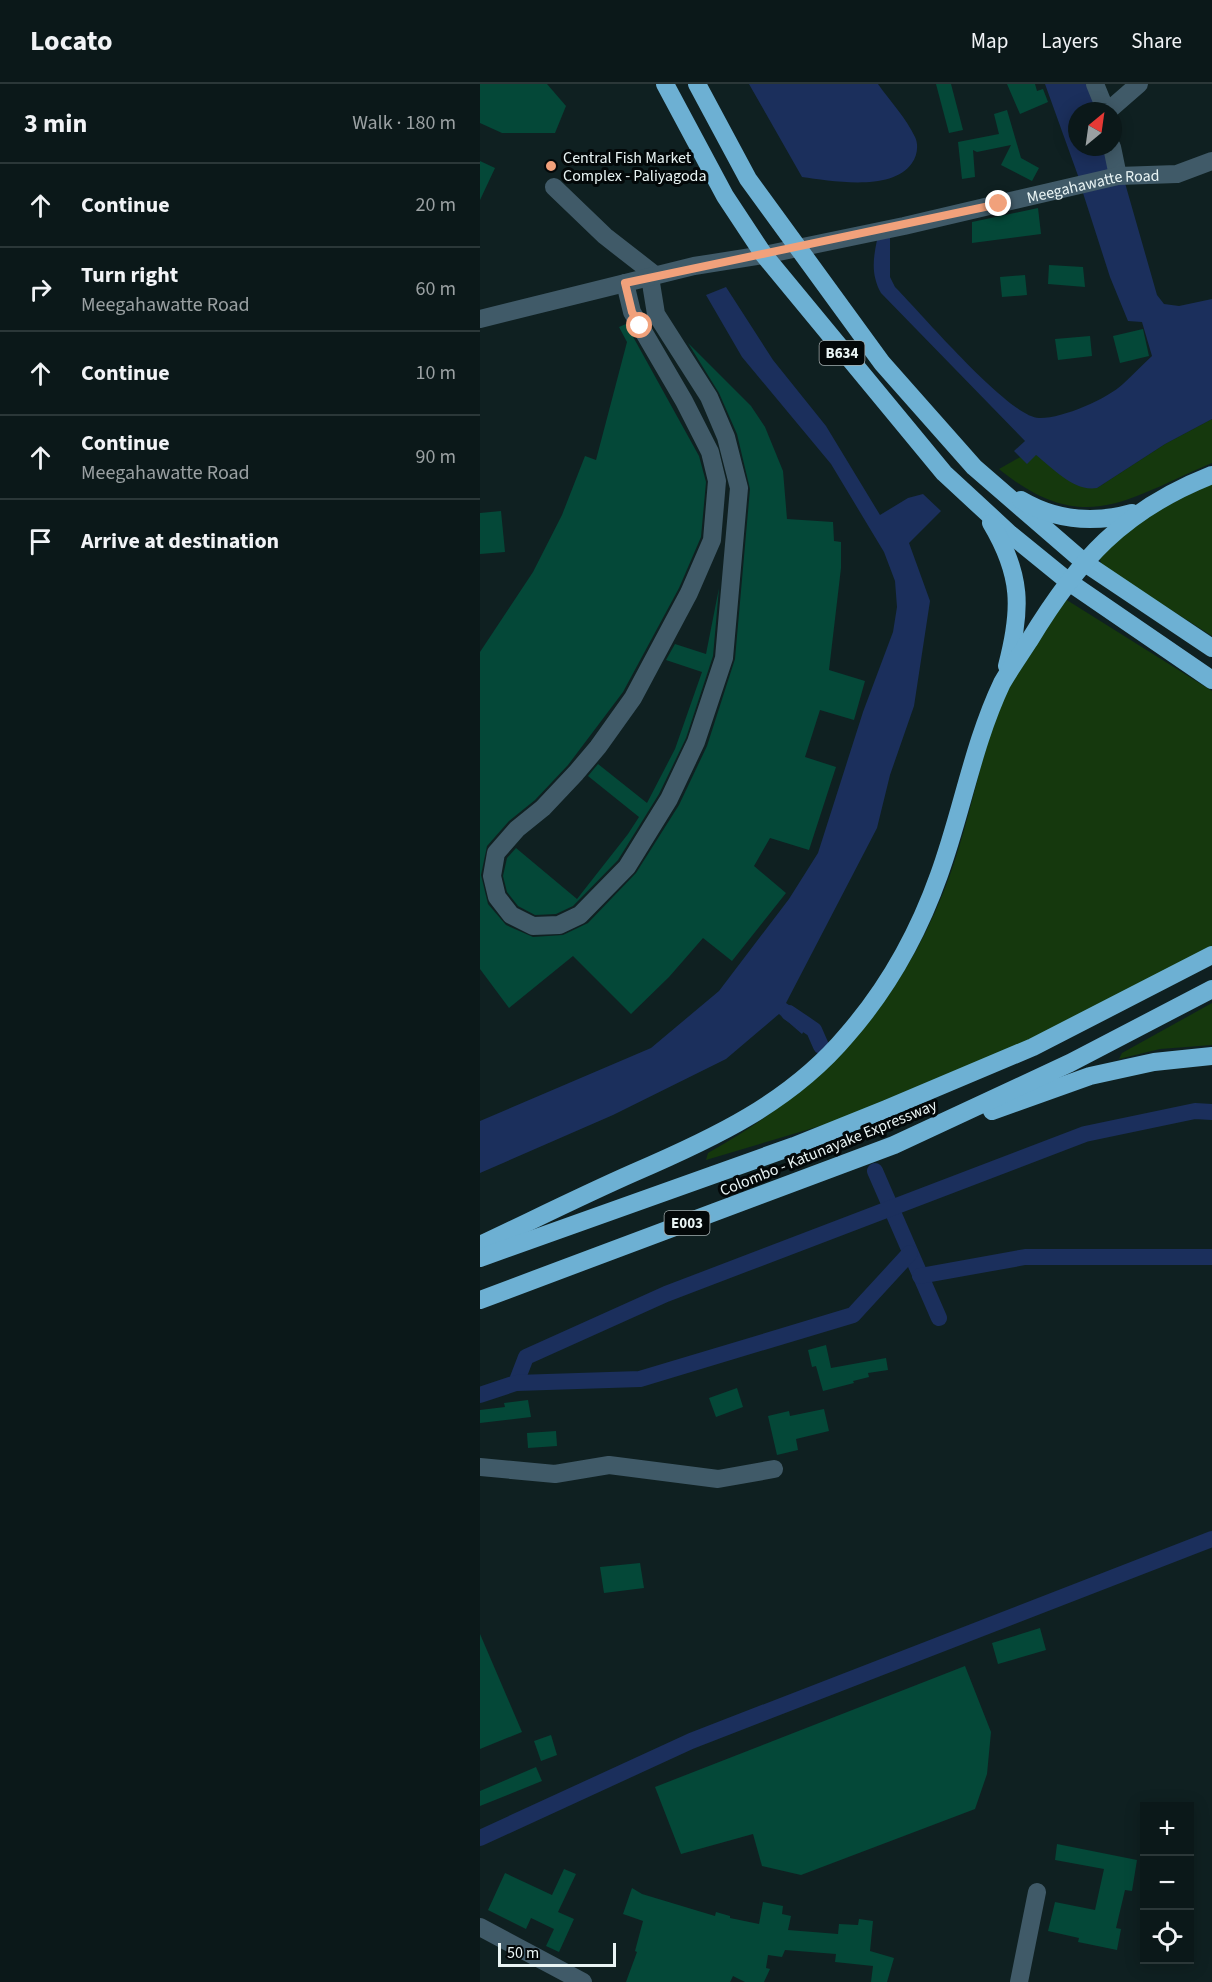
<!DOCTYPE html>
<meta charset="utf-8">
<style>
body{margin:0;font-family:"Source Sans 3",sans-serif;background:#192526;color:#f1f3f6}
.controls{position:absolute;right:18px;bottom:18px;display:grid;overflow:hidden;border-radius:0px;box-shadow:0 3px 15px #0003}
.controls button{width:54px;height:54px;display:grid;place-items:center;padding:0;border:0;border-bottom:2px solid #2b3738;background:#0b1819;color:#f1f3f6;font:30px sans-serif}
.compass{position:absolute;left:588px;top:18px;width:54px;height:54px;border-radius:50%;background:#0b1819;box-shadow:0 3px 15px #0003;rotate:29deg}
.scale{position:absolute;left:18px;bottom:15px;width:118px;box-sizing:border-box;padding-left:6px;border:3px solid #e9f4f4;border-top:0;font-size:16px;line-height:21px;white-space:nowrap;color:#e9f4f4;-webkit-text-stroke:4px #030809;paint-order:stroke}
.stop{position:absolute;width:18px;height:18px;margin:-14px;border:4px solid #f1a17b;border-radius:50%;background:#fff}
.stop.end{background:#f1a17b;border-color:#fff;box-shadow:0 2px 6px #0008}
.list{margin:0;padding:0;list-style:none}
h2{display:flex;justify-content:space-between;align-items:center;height:78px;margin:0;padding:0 24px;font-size:26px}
h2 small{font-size:20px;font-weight:400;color:#9aa0a2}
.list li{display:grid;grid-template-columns:39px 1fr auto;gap:18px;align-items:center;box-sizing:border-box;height:84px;padding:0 24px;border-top:2px solid #2b3738}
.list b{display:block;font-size:22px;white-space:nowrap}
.list p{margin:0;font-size:20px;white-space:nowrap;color:#9aa0a2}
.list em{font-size:20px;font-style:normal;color:#9aa0a2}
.icon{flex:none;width:33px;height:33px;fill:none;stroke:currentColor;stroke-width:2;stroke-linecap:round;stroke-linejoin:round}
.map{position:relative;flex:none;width:732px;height:1898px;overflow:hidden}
header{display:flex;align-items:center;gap:36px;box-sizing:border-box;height:84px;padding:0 30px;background:#0b1819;border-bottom:2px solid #2b3738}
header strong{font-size:28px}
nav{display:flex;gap:33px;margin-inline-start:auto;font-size:21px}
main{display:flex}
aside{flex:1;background:#0b1819}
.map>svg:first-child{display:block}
.green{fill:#15380d}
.water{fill:#1b2f5c}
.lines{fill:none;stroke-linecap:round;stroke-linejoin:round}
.canal{stroke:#1b2f5c;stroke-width:16}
.building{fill:#044838}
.minor{stroke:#405a68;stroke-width:18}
.highway{stroke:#6db0d3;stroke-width:18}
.route{stroke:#f1a17b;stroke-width:8}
.poi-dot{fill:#f1a17b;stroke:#030809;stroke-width:2}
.labels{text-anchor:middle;stroke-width:6;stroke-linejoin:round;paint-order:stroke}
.shield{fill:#030809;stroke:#a4adae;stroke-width:1.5}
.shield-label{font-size:15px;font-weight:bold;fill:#e9f4f4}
.poi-label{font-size:16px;fill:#e9f4f4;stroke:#030809;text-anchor:start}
.street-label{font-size:16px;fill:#e9f4f4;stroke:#030809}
</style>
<header>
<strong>Locato</strong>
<nav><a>Map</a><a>Layers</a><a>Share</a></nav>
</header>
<main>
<aside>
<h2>3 min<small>Walk · 180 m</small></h2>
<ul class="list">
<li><svg class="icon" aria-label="ahead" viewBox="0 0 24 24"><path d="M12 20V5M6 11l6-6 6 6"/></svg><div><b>Continue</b></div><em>20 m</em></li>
<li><svg class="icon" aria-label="right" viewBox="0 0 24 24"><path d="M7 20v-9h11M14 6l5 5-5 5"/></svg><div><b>Turn right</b><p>Meegahawatte Road</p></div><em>60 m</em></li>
<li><svg class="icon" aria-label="ahead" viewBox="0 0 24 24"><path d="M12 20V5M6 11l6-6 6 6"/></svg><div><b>Continue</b></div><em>10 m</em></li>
<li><svg class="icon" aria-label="ahead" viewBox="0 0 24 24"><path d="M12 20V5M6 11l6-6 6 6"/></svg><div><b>Continue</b><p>Meegahawatte Road</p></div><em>90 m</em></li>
<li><svg class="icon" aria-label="arrive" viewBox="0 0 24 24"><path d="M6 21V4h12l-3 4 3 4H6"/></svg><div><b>Arrive at destination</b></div></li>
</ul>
</aside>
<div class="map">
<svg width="732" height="1898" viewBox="0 0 732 1898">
<rect width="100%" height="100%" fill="#0f2021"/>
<g class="green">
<path d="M732,335v44c-86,36 -128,75 -213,6l23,-13 14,-1 61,33 68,-44z"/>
<path d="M732,400v152l-110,-70 -3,-10c33,-32 71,-54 113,-72z"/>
<path d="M582,513l150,94v257l-159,82 -223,93 -124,37 2,-7c117,-65 198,-154 243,-281 20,-58 31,-120 52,-178 4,-11 13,-21 19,-31 13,-22 26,-44 40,-66z"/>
<path d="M732,919v42l-52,4 -41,10 3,-6z"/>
</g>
<g class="water">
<path d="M269,0h129c12,17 28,34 37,53 4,8 2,19 -3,26 -20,29 -80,18 -110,14z"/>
<path d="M565,0h42l10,27h-20v36h32l9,29 -37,8z"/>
<path d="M645,99l32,112 7,9 15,2 33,-7v120l-47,25 -68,44c-23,4 -43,-19 -61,-33l-9,9 -13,-13 11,-10 -144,-148c-10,-18 -8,-34 -4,-53l13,-3v40l5,10c24,24 115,131 144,131 22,1 68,-19 84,-34 10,-9 19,-19 29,-28l-10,-34 -14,-1 -18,-44 -27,-84z"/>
<path d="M246,203l47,73 53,66 54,89 28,-17 15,-4 18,17 -32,32 21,58 -16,105 -24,69 -13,53 -91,175 25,17 -9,14 -23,-20 -53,45 -113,56 -133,58v-52l171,-73 68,-57 70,-92 29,-46 45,-141 30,-80 4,-25 -2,-26 -11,-29 -53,-88 -89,-107 -36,-62z"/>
</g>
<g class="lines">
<g class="canal">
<path d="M309,929l25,17 7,16"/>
<path d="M395,1087l64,147"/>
<path d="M440,1192l105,-19h187"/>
<path d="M36,1299l10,-26 140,-63 419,-160 110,-23 17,1"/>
<path d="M0,1311l36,-12 124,-4 213,-64 57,-62"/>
<path d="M0,1754l211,-97 521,-202"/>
</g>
</g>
<g class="building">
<path d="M0,0h67l19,22 -11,27h-53l-22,-10z"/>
<path d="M456,0h15l12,46 -14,3z"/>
<path d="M527,0h28l2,7 6,-2 5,13 -28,12z"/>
<path d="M527,26l14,48 18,10 -7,13 -31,-16 10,-20 -34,7 -4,-2 2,27 -13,2 -4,-37 41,-8 -5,-20z"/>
<path d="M0,77l15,7 -15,32z"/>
<path d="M558,124l3,26 -69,9v-21z"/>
<path d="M569,181l34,2 2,20 -37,-3z"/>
<path d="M545,191l2,20 -25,2 -2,-20z"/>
<path d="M146,240l73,132 7,26 -5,55 -22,51 -56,104 -55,73 -33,35 -26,21 -22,25 -6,29 7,29 18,21 27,12 30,-2 25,-12 48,-50 43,-68 28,-59 28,-87 15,-170 -13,-55 -18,-41 -31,-50 63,63 14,21 18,44 4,48 46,3 1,19 7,1v26l-12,102 36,11 -11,39 -34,-10 -15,47 31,10 -27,83 -39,-12 -16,28 32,27 -54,68 -29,-23 -34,39 -38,37 -58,-58 -64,52 -29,-39v-317l53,-80 29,-57 23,-59 11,4 31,-118 -8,-15z"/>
<path d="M663,245l6,27 -29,7 -7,-27z"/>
<path d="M610,252l2,20 -34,4 -3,-21z"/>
<path d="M21,427l4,41 -25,2v-41z"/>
<path d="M239,504l-6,68 -27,82 -27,56 -41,66 -45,46 -17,8 -21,1 -17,-9 -11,-14 -4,-16 4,-18 9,-10 61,51 51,-65 11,-17 -51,-41 10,-12 49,39 28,-54 27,-77 -36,-12 9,-16 31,10z"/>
<path d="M346,1261l5,23 55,-10 2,12 -20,3 1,4 -16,4 1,2 -31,8 -7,-25 -4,1 -4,-17z"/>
<path d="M257,1304l6,19 -27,10 -7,-19z"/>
<path d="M48,1316l3,17 -51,6v-13l25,-3 -1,-4z"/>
<path d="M344,1325l5,22 -33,8 2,11 -21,5 -9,-39 21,-5 1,5z"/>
<path d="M76,1347l1,15 -29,2 -1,-15z"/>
<path d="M160,1479l4,25 -40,5 -4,-26z"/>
<path d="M560,1544l6,22 -48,14 -6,-21z"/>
<path d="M0,1550l42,98 -42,17z"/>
<path d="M485,1582l26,66 -4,42 -12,35 -174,66 -39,-9 -9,-32 -72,20 -26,-67z"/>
<path d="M71,1651l6,20 -16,6 -7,-20z"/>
<path d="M56,1683l6,14 -62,25v-15z"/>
<path d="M577,1760l80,16 -5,31 -7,-1 -9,38 5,1 -4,21 -39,-8 1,-4 -31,-7 7,-29 40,8 9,-41 -49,-9z"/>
<path d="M84,1785l12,5 -18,38 16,7 -15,33 -13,-6 8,-17 -23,-11 -5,11 -38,-19 17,-37 47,22z"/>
<path d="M152,1804l10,6 73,22 1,-4 14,4v2l29,6 4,-22 20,4 -1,8 9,2 -3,14 50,4 1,-10 19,1 1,-6 14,2 -3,30 24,7 -7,24h-16l2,-16 -38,-4 1,-8 -51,-4 -3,7 -14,-2 -2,13 4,1 -6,13h-19l-12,-6 -3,6h-104l11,-30 -2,-1 8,-30 -20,-7z"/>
</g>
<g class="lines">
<g class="minor">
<path d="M615,0l11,27"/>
<path d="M628,27l31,-27"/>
<path d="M632,63l6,29"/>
<path d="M74,103l51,49 50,39"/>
<path d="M145,199l7,29 52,89 26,51 7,29 -5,59 -23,53 -56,105 -35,49 -22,26 -33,35 -26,21 -21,24 -4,23 5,21 14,18 22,11 26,-1 21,-10 47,-48 42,-68 27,-57 28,-84 15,-170 -13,-51 -17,-40 -53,-83 -6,-37"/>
<path id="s1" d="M0,235l214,-53 70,-11 140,-29 214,-50 59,-2 35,-13"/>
<path d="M0,1383l75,7 54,-9 109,14 56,-10"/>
<path d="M0,1843l103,55"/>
<path d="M539,1898l18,-90"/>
</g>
<g class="highway">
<path d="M185,0l60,112 39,59 180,218 66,61 59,48 143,98"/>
<path d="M217,0l51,95 134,184 92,104 111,96 127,85"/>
<path d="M541,416c36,21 72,24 111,13"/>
<path d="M511,439c31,52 31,86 16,143"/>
<path d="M512,1027l98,-35 64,-14 58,-6"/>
<path d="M0,1161c51,-24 101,-49 153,-72 79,-34 157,-70 214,-138 41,-47 71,-101 92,-160 23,-63 34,-131 63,-192 8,-14 18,-28 27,-42 49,-81 94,-131 183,-166"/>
<path d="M0,1174l314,-112 92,-37 147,-62 179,-92"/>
<path d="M0,1216l414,-155 176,-82 142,-74"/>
</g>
</g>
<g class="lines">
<path class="route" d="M160,242l-8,-14 -7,-29 374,-79"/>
</g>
<circle class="poi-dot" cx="71" cy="82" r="6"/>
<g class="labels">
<g class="shield">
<rect x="339.5" y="257" width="45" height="24" rx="4.5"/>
<rect x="184.5" y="1127" width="45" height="24" rx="4.5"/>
</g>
<g class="shield-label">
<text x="362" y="274">B634</text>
<text x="207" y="1144">E003</text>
</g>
<g class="poi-label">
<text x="83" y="79">Central Fish Market<tspan x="83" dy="18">Complex - Paliyagoda</tspan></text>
</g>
<g class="street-label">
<text dy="6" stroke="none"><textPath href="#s1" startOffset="628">Meegahawatte Road</textPath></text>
<text transform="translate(348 1063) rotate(-22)" y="6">Colombo - Katunayake Expressway</text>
</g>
</g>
</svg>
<div class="controls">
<button>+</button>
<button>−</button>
<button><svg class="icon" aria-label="locate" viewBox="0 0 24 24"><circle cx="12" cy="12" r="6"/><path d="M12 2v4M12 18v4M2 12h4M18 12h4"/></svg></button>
</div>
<svg class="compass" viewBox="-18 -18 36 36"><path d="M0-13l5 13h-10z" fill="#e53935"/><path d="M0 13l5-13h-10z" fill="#9aa0a2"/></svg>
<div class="scale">50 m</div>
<div class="stop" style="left:160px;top:242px"></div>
<div class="stop end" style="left:519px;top:120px"></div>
</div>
</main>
